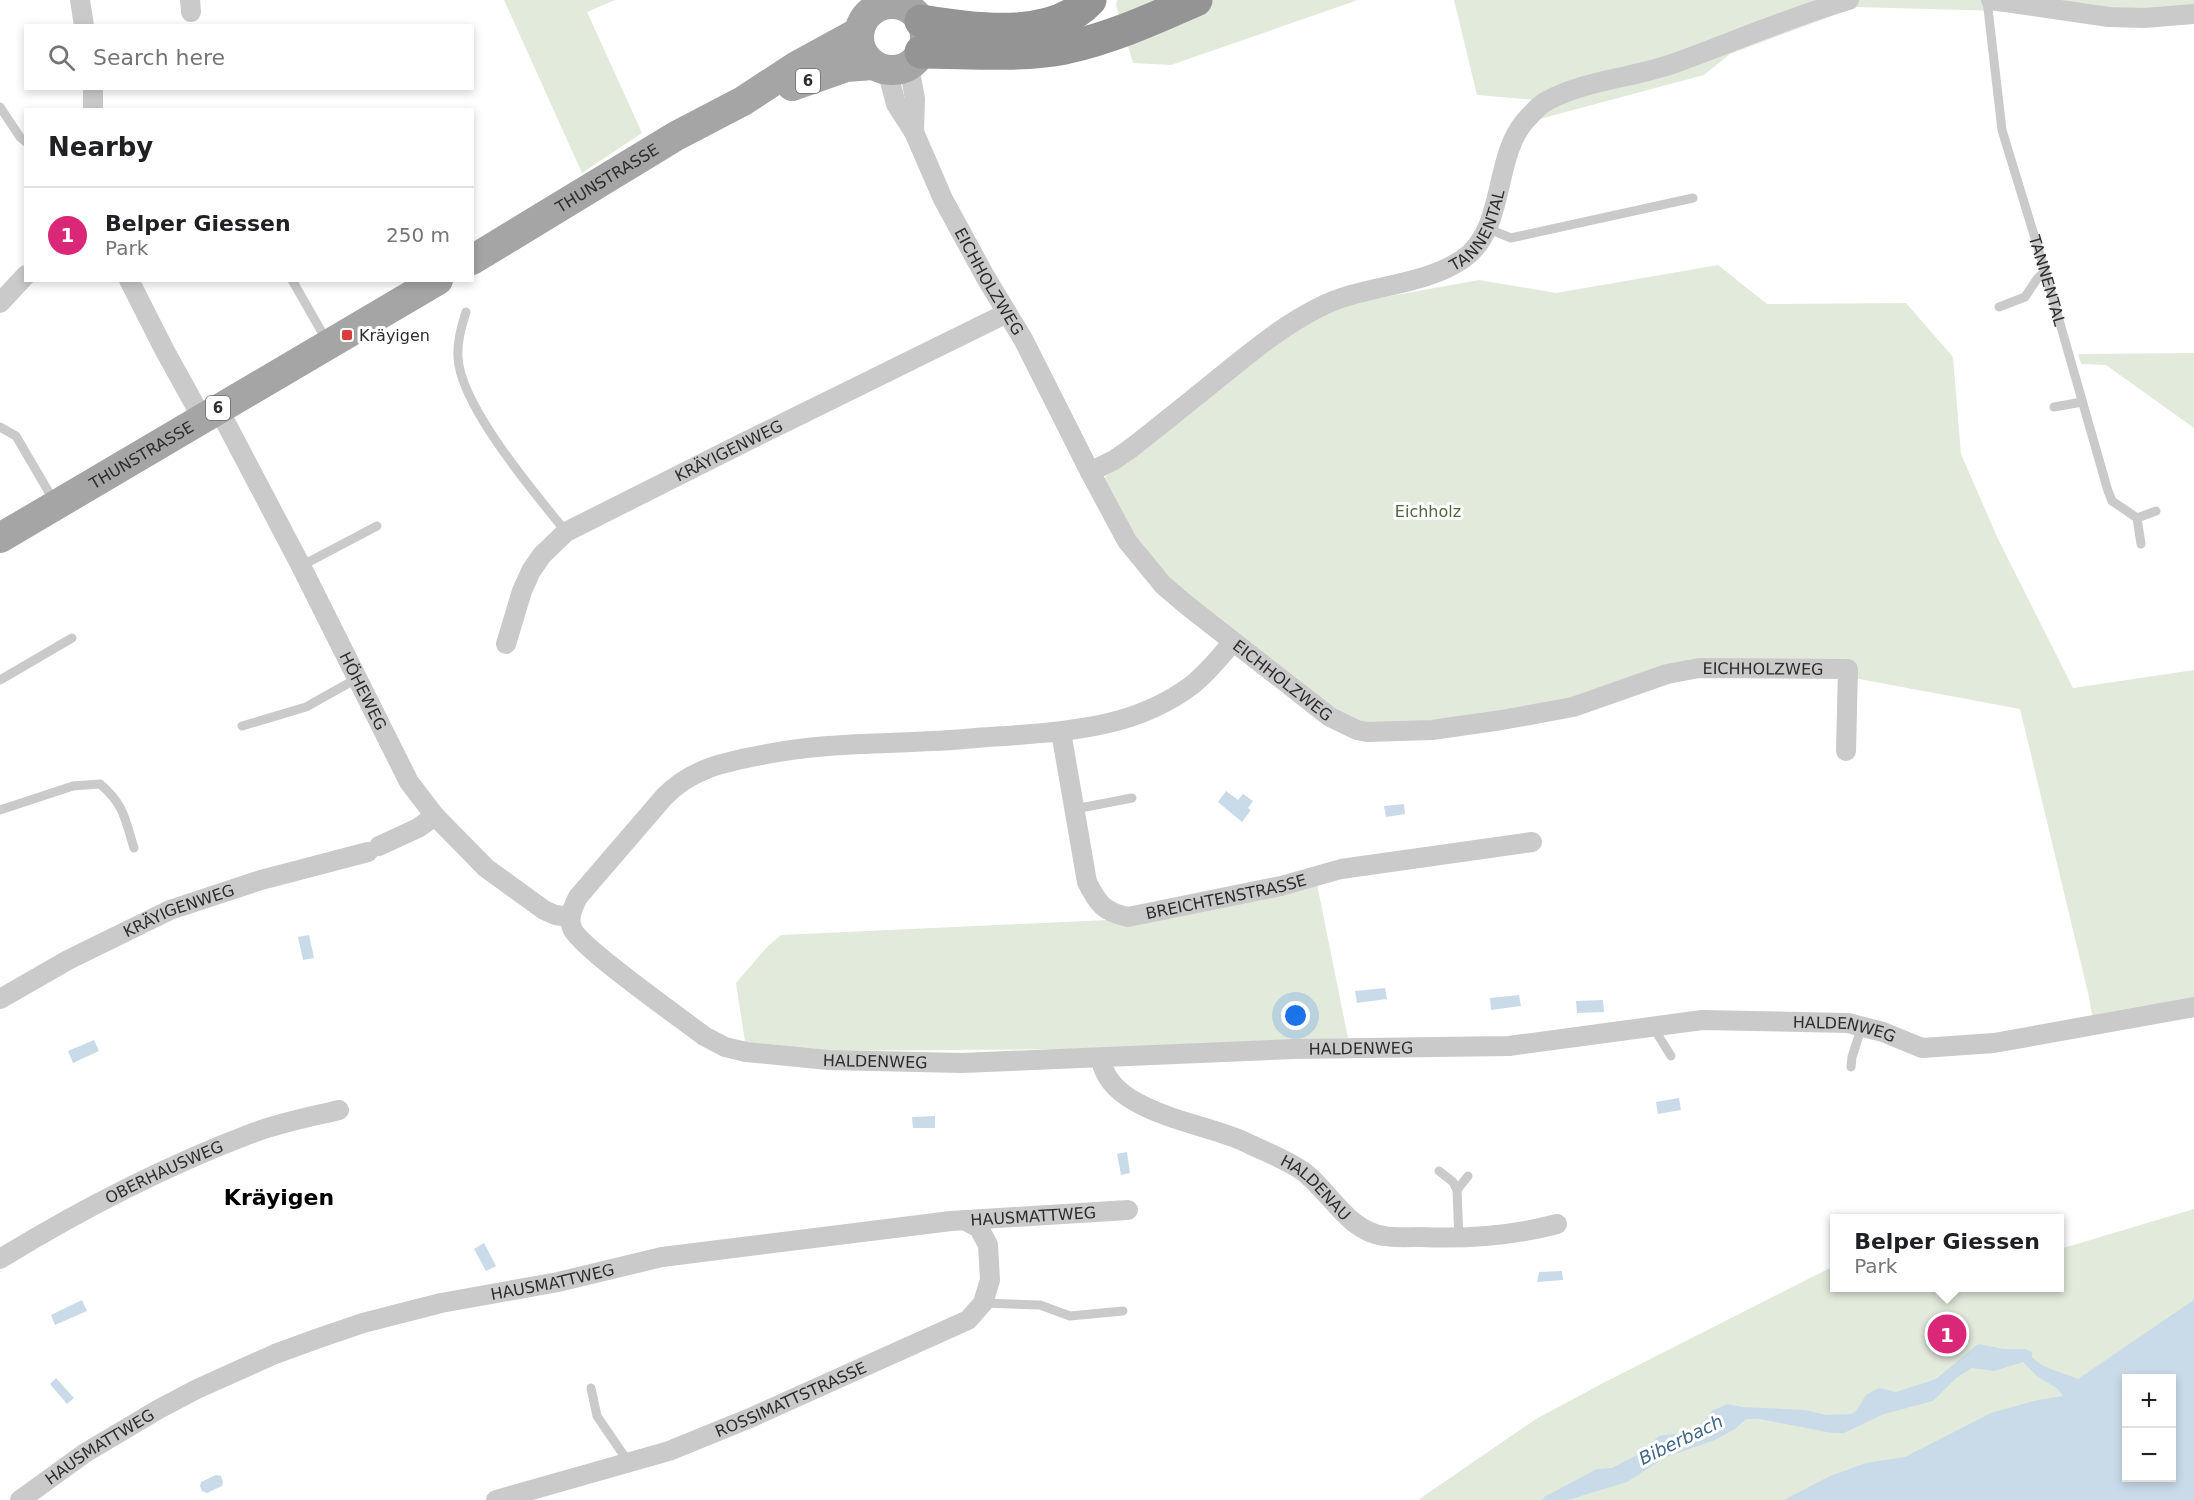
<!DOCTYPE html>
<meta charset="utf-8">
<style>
body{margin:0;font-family:"DejaVu Sans",sans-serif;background:#f2f2f2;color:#202124}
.controls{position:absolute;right:18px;bottom:18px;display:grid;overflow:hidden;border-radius:0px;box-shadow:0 3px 9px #0003}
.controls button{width:54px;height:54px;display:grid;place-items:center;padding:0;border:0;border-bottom:2px solid #e0e0e0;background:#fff;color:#202124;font:30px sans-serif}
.you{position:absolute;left:1296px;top:1016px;width:21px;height:21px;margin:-15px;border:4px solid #fff;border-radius:50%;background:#1a73e8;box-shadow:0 0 0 9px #1a73e833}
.badge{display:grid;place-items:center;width:39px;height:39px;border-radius:50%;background:#db2777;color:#fff;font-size:20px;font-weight:700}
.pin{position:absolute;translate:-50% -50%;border:3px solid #fff;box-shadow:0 2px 6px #0006}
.popup{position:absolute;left:1830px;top:1214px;width:234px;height:78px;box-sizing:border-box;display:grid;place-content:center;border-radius:0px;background:#fff;filter:drop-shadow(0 2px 4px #0005);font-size:20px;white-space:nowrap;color:#757577}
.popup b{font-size:22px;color:#202124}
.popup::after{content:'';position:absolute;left:50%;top:100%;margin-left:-12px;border:12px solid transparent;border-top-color:#fff}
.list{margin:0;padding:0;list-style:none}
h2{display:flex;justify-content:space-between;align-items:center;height:78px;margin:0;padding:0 24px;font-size:26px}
h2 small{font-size:20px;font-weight:400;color:#757577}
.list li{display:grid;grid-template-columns:39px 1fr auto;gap:18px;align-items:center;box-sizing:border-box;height:96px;padding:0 24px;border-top:2px solid #e0e0e0}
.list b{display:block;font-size:22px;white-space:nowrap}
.list p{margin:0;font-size:20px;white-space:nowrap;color:#757577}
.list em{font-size:20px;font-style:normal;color:#757577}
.icon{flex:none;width:33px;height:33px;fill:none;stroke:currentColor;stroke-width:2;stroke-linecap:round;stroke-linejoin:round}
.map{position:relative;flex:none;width:2194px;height:1500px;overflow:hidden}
.search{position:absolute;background:#fff;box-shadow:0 3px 9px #0003;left:24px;top:24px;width:450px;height:66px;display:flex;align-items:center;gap:15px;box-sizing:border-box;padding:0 21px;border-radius:0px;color:#757577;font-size:22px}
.panel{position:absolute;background:#fff;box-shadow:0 3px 9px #0003;left:24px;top:108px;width:450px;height:174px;border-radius:0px}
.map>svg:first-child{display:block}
.green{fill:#e2eadc;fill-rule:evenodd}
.water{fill:#c9dae9;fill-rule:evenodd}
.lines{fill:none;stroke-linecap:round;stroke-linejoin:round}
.lane{stroke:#cacaca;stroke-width:9}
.street{stroke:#cacaca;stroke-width:20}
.primary{stroke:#a5a5a5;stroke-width:30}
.highway{stroke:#949494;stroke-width:33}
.poi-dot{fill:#d93d3b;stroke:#fff;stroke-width:2}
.labels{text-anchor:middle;stroke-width:6;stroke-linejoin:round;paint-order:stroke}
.shield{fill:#fff;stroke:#6c6c6c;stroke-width:1.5}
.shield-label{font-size:15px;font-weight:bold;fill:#2d2d2d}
.street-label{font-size:16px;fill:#2d2d2d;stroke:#fff}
.poi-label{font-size:16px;fill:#2d2d2d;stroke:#fff;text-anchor:start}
.park-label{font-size:16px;fill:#4d663e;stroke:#fff}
.water-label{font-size:18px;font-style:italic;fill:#416789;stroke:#fff}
.district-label{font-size:22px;font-weight:bold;fill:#000;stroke:#fff}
</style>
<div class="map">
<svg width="2194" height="1500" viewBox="0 0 2194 1500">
<rect width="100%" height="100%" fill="#fff"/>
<g class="green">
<path d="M504,0h111l-28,12 55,121 -60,40z"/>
<path d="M1117,0h241l-187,65 -38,-2 -17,-58z"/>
<path d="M1454,0h740v8l-195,3 -143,-4 -126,47 -26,21 -168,45 -2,-20 -57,-5z"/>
<path d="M1718,265l49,39 139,-1 47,54 8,97 37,85 75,149 121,-18v345l-101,6 -4,-24 -69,-288 -204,-38h-133l-81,27 -234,31 -35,-14 -166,-130 -67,-104 166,-132 57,-37 50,-13 106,-19 77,13z"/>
<path d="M2194,353v75l-88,-63 -25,-1 -3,-10z"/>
<path d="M1316,879l32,159 -271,11 -275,2 -57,-9 -9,-59 31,-36 14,-12 347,-16z"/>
<path d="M2194,1209v291h-776l118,-81 69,-37 229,-116v22h84l7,2 7,-2h128v-39zM2126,1378h46v100h-46z"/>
</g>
<g class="water">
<path d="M1226,791l12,9 5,-6 10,7 -5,7 3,2 -9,12 -24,-20z"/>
<path d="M1404,804l1,10 -19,3 -2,-11z"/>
<path d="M309,935l5,23 -11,2 -5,-23z"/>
<path d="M1385,988l2,11 -30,4 -2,-12z"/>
<path d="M1519,995l2,11 -30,4 -1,-12z"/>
<path d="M1603,1000l1,12 -27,1 -1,-12z"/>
<path d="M94,1040l5,11 -26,12 -5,-12z"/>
<path d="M1679,1098l2,12 -23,4 -2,-12z"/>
<path d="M935,1116v12h-22l-1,-11z"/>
<path d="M1127,1152l3,21 -9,2 -4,-21z"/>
<path d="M484,1243l12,23 -10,5 -12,-22z"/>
<path d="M1562,1271l1,9 -26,2 2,-10z"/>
<path d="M82,1300l5,11 -32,14 -4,-10z"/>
<path d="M2194,1300v200h-410l46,-24 36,-13 39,-6 86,-44 47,-13 25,-4 -5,-7 -21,-13 -14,-14 -29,9 -22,-3 -16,10 -23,23 -49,13 -40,19h-12l-72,-14h-14l-11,10 -20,11 -49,17 -39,25 -59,18h-25l1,-3 53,-28 15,-1 27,-14 20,-18 27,-4 16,-9 10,-12 15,-7 15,3 63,3 21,5 25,-1 5,-3 10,-16 13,-7 17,4 40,-13 42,-35 26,5h21l7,3v5c12,13 31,15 46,22zM2126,1378h46v100h-46z"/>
<path d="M56,1378l18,20 -7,6 -17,-20z"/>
<path d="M216,1475l5,1 2,6 -1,4 -15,7 -5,-2 -2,-5 1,-4z"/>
</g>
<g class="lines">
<g class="lane">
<path id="s1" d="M1987,0l15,130 43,141 63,220 4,10 25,17 4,26"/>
<path d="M0,107l20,30 6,5"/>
<path d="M1486,228l25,10 182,-40"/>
<path d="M292,280l35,61"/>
<path d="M1999,307l26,-10 12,-18 8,-8"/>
<path d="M466,312c-5,15 -9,30 -8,45 2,49 77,136 108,175"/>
<path d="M2054,407l28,-5"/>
<path d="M0,427l16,9 38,65"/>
<path d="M2137,518l19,-7"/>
<path d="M301,566l76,-40"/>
<path d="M0,680l72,-42"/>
<path d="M242,726l64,-19 50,-28"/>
<path d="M1075,809l57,-11"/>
<path d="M0,810l73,-24 27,-2c24,20 25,35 34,64"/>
<path d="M1653,1027l18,29"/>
<path d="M1851,1067l1,-10 10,-31"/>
<path d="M1439,1171l14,11 4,8 2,49"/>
<path d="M1457,1190l11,-14"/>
<path d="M983,1303l57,2 30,11 53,-5"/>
<path d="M591,1388l6,28 32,47"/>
</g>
<g class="street">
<path d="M80,0l4,26"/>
<path d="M190,0l1,12"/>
<path d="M1991,0l118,17 35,1 50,-4"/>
<path d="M909,66l6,33 -1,33"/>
<path id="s2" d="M887,70l9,34 18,28 29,67 43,79 37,61 67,133 37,69 36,44 26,22 141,110 27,13 10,2 65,-2 70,-10 71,-13 94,-33 32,-6 149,1 -2,82"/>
<path d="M93,110v-22"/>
<path d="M129,280l36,71 37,67"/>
<path d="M0,303l26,-28"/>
<path id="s3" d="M218,408l83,158 108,216 26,34 51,52 58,42 11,5 15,2"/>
<path id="s4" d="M1090,472l24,-12 16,-11c32,-25 64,-51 95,-76 30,-24 59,-48 93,-65 45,-24 102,-20 145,-49 43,-30 30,-101 62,-138 6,-6 13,-15 20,-19 39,-22 88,-24 130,-39 58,-21 115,-46 174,-63"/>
<path id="s5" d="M1232,643c-12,14 -25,30 -40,42 -55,42 -121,46 -186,51 -24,1 -48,4 -72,5 -59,3 -114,2 -172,14 -38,7 -71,14 -98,42l-86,100c-5,10 -10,20 -6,31 6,18 110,91 132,108l21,11 21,5 82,8 134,3 331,-14 216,-3 193,-26 146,3 35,9 39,16 72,-5 200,-36"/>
<path id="s6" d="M506,644l16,-53 9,-20 11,-16 24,-23 171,-86 270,-133"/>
<path id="s7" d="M1061,732l26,150c11,22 17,30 41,35l153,-31 60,-17 191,-27"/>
<path d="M379,846l39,-18 17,-12"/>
<path id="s8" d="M0,999l68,-39 102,-50 91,-30 107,-28"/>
<path id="s9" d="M1101,1058c6,54 100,64 142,83 20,10 43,18 61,31 27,21 44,59 80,64 12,2 25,1 37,1 46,2 91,-1 136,-13"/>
<path id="s10" d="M0,1259c80,-49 163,-92 250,-125 28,-11 60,-17 89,-24"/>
<path id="s11" d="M20,1500l65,-47 74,-44 38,-20 78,-35 44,-16 44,-15 78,-20 117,-21 104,-25 289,-36 177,-11"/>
<path id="s12" d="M496,1500l173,-49 81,-33 218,-98 15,-17 7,-23 -2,-35 -9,-17 -15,-8"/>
</g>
<g class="primary">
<circle cx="892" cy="37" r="33"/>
<path d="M792,86l54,-19 27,-2"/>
<path id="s13" d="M472,260l204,-124 67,-35 52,-34 64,-35"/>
<path id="s14" d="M0,538l438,-258"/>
</g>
<g class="highway">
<path d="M921,21c51,8 130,21 169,-21"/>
<path d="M921,52c48,0 97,5 144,-4 46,-10 88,-29 131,-48"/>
</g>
</g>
<rect class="poi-dot" x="341" y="329" width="12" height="12" rx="3"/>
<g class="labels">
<g class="shield">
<rect x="796" y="69" width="24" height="24" rx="4.5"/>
<rect x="206" y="396" width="24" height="24" rx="4.5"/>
</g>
<g class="shield-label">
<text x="808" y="86">6</text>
<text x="218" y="413">6</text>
</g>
<g class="street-label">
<text dy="6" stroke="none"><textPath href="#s13" startOffset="158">THUNSTRASSE</textPath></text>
<text dy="6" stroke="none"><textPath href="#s4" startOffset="468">TANNENTAL</textPath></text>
<text dy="6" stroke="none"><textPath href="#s1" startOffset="288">TANNENTAL</textPath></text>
<text dy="6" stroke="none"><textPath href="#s2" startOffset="236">EICHHOLZWEG</textPath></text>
<text dy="6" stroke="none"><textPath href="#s6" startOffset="312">KRÄYIGENWEG</textPath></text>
<text dy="6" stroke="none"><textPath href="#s14" startOffset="164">THUNSTRASSE</textPath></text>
<text dy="6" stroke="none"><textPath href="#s2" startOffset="1244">EICHHOLZWEG</textPath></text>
<text dy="6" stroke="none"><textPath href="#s2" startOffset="740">EICHHOLZWEG</textPath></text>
<text dy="6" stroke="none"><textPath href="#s3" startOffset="318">HÖHEWEG</textPath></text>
<text dy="6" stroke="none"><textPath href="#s7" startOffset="309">BREICHTENSTRASSE</textPath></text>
<text dy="6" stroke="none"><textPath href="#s8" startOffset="200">KRÄYIGENWEG</textPath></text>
<text dy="6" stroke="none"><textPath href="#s5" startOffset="2090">HALDENWEG</textPath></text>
<text dy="6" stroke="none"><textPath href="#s5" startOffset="1604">HALDENWEG</textPath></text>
<text dy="6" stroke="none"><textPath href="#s5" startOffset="1118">HALDENWEG</textPath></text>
<text dy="6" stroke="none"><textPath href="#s10" startOffset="186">OBERHAUSWEG</textPath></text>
<text dy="6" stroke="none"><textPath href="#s9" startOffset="260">HALDENAU</textPath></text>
<text dy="6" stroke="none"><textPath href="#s11" startOffset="1068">HAUSMATTWEG</textPath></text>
<text dy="6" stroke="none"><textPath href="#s11" startOffset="582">HAUSMATTWEG</textPath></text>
<text dy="6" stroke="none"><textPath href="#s12" startOffset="312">ROSSIMATTSTRASSE</textPath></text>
<text dy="6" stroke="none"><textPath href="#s11" startOffset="96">HAUSMATTWEG</textPath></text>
</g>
<g class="poi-label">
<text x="359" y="341">Kräyigen</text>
</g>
<g class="park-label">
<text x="1428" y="517">Eichholz</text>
</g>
<g class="water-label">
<text transform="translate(1681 1440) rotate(-26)" y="6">Biberbach</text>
</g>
<g class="district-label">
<text x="279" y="1205">Kräyigen</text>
</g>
</g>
</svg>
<div class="controls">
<button>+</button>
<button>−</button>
</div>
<div class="you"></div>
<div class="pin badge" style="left:1947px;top:1334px">1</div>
<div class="popup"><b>Belper Giessen</b>Park</div>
<div class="search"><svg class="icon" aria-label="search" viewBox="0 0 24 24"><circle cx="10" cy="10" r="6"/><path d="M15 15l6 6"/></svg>Search here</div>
<section class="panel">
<h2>Nearby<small></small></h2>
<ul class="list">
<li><span class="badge">1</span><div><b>Belper Giessen</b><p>Park</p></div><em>250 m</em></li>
</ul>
</section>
</div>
